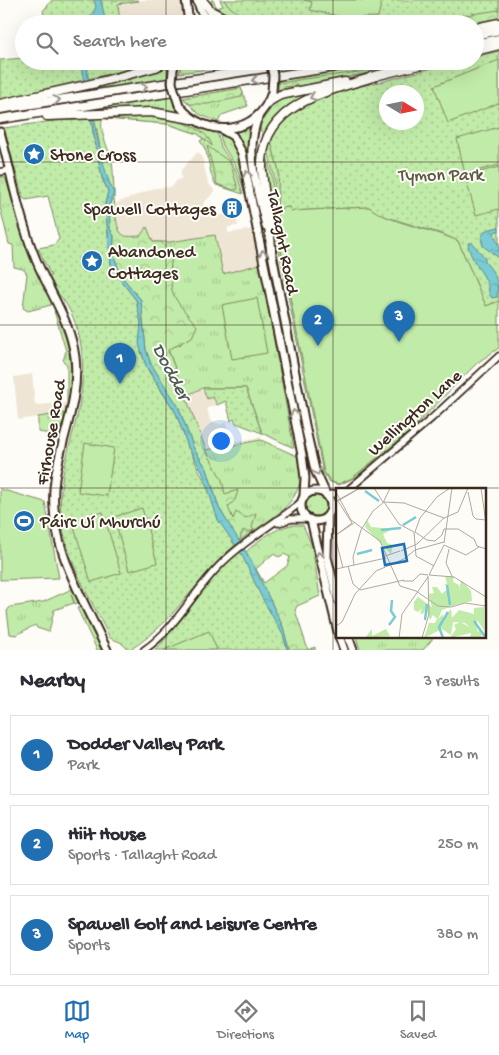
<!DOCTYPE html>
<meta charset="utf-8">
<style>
body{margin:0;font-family:"Gochi Hand",sans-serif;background:#f2f2f3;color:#2b2b33}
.compass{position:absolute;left:379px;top:85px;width:45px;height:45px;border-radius:50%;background:#fff;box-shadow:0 5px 20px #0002;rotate:100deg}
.you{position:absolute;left:220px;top:440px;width:18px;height:18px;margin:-12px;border:4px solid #fff;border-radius:50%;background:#1a73e8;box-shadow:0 0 0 8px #1a73e833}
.badge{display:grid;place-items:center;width:32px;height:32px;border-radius:50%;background:#1f6fb2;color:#fff;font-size:16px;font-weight:700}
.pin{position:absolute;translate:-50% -41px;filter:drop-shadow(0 1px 2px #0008)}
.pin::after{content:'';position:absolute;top:26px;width:18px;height:15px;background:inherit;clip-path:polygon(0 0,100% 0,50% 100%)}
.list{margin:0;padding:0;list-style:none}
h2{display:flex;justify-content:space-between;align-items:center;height:65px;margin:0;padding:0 20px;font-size:21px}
h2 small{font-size:16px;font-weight:400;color:#7c7c81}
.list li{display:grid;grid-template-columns:32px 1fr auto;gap:15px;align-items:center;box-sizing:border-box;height:80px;margin:0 10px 10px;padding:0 10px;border:1px solid #e1e1e2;border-radius:0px}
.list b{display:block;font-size:19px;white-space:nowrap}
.list p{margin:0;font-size:16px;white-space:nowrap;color:#7c7c81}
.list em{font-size:16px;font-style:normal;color:#7c7c81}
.icon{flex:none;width:28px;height:28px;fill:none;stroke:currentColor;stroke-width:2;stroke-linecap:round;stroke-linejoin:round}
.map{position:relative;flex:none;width:499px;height:650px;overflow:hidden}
.search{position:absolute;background:#fff;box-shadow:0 5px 20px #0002;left:15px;right:15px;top:15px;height:55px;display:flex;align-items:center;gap:12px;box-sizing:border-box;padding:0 18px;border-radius:28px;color:#7c7c81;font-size:19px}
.sheet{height:335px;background:#fff}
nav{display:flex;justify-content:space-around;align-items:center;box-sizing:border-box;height:70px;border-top:1px solid #e1e1e2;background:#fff;font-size:14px;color:#7c7c81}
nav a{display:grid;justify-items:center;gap:2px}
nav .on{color:#1f6fb2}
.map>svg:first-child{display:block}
.built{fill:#efe5d4}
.grass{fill:url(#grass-tufts);stroke:#7e8a63}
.forest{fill:url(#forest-crowns);stroke:#7e8a63;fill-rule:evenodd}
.park{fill:url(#park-dots);stroke:#7e8a63;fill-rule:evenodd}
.pitch{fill:#c1eba8;stroke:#7e8a63}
.water{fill:url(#water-ripples);stroke:#618b8b}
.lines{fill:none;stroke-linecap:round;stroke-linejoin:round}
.canal{stroke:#7acbd4;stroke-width:4}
.minor-casing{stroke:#3b2a1e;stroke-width:9}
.major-casing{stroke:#3b2a1e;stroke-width:11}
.highway-casing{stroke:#3b2a1e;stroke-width:11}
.minor{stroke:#fdfcf7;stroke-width:5.5}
.major{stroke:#fdfcf7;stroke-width:7}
.highway{stroke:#fdfcf7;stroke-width:8}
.major-bridge-casing{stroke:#3b2a1e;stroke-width:11;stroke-linecap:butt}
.major-bridge{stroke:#fdfcf7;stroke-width:7}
.oneway{stroke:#9c938a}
.grid{fill:none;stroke:#3b2a1e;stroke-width:1;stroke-opacity:0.55}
.labels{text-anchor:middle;stroke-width:4;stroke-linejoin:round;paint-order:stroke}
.poi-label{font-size:18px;fill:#3b2a1e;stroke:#fdfcf7;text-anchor:start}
.park-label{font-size:18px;fill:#5c5a40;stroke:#fdfcf7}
.street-label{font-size:18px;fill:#3b2a1e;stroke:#fdfcf7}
.water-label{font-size:19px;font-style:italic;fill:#4e5a55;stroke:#fdfcf7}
.inset-river{fill:none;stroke:#7acbd4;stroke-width:2.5}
.inset-road{fill:none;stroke:#afa8a0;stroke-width:1}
.view{fill:#1f6fb2;fill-opacity:0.15;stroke:#1f6fb2;stroke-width:2.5}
.inset-edge{fill:none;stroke:#3b2a1e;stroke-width:2.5}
</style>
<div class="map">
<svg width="499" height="650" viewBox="0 0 499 650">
<defs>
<pattern id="grass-tufts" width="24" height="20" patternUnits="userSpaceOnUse" patternTransform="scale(1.25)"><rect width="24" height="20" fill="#c1eba8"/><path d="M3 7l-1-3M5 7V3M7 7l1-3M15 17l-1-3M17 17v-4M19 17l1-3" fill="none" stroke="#a7ca90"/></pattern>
<pattern id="forest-crowns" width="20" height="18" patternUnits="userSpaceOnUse" patternTransform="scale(1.25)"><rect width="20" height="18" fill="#c1eba8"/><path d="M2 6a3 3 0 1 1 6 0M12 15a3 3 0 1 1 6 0" fill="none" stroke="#a7ca90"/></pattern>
<pattern id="park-dots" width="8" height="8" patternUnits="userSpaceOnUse" patternTransform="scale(1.25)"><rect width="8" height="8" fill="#c1eba8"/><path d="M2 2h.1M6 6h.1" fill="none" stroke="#a7ca90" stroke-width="1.8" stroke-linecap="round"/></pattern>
<pattern id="water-ripples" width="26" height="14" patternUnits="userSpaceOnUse" patternTransform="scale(1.25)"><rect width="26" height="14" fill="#7acbd4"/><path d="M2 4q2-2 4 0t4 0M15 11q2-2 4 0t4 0" fill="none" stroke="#6aaeb6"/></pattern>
</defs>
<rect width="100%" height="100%" fill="#fdfcf7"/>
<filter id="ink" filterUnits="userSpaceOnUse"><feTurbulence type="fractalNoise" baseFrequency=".02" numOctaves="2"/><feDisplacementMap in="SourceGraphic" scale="10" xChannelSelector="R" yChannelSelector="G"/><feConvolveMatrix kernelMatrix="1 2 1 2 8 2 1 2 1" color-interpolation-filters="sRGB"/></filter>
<g filter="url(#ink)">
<g class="built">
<path d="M142,0h39l2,6 -1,17 -62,1 -2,-20z"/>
<path d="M198,152l4,5 6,26 7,8 -12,13 2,12 26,-2 1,5h5l1,7 -10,1v6l25,-4 7,35 -37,10 -53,-32h-17l-7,-15 -6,9h-15l-5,-4 -4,-10v-19l39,-15 17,-1 5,-7 4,-1v-9z"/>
<path d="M32,374l3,31 32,-2 -2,10 -47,7 -4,-43z"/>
<path d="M204,389l3,6 6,2 4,8 -10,3 3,12 10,5 6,-3 3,15 -4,1 2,5 34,-6 1,4 -56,9 -21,-54z"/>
</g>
<g class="grass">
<path d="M205,0l5,5 2,-1 -1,-4h2l4,8 6,-2 -3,-6h4c11,14 23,19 40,24 -23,0 -43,-6 -59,-24z"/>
<path d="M402,61h22l-149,32 2,-12z"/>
<path d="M171,64l-3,15 -74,10 -1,-3c23,-7 59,-9 78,-22z"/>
<path d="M327,87l-35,18 -28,31v4l-5,-15 19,-26z"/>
<path d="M241,88l7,18 -26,9 -4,7 -19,-8 -16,-16z"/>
<path d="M171,97l10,16 -23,-4 -60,1v-2z"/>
<path d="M142,113l50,10 25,9 4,15 14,21 8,26 -27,-9c-9,-14 -5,-31 -16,-44l3,-2 -5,-5 -30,-10 -61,-5z"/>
<path d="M252,124l-3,27 64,318 -5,1 -62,-318 -7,-14 -7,-6z"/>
<path d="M220,135c22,4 22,36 26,54l-1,5 -8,-26 -14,-22z"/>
<path d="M272,137l-1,5 8,29 -2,38 3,36 22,114 83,92 -29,26 -17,8 -9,-3 -7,-9 -47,-238 -2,-59 -6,-26z"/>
<path d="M267,156l5,20 2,60 44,232 -44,-221 -7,-64z"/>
<path d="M0,177h4l2,3 22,71 17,36 -2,2 10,12 -2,4 -23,6 -5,-3 4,-34 -4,-5 -9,-2 -1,-22 -4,-1 -9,-37z"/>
<path d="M215,235l8,39 37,-10 34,184 -32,-15 -16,-45h-43l-18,8 -17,-47 13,-5 -10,-49 -18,-53h17z"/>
<path d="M54,311c5,4 7,11 9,17 11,34 12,76 -6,107l-19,-3v-15l27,-4 2,-10v-39l-4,-3 3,-10z"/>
<path d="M261,440l36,16c16,46 -28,62 -58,85l-33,-91z"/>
<circle cx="317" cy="506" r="12"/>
<path d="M72,589l8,13 -5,2 -4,-10 3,9 -20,7 -5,22 -12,-4 -2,-3 -19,10 -6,-1 -3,-23 3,-4 33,-5z"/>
<path d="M83,607l21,43h-7l-20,-42z"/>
<path d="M356,636h58l3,3 7,-3h11l-12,14h-63z"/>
</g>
<g class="forest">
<path d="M499,1v19l-24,4h-69z"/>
<path d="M183,61l1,4 7,-4 12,2 28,-2 2,5 -54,7z"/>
<path d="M391,68l-76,16 -31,3 -5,3 -1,-2 1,-7 4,2 20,-4z"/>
<path d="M241,88l2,5 -2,4 -33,7h-18l-7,-6z"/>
<path d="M105,115c-10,12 5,34 7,47 3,15 0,64 10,72 4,4 12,2 18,2l7,-9 6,15h8l11,13 -2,17 3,7c-8,14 15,35 24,47l-5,11 -24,13 38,100 16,30 3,14 13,-4 -3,10 -7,7 5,12 3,-7 10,6 10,-5 -4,15 2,2 -7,2 -4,-2 -4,12 -20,-34 -12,-39 -13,-20 -16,-43 -27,-42 -5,-14 -5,-50 -19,-23 -9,-23 1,-18 -4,-7 -1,-23 5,-13 -9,-19 -11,-58z"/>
<path d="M150,116c18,1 58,10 62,30l-14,-12 -30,-10 -61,-5z"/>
<path d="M207,146l23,16 8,27 -5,1 -16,-6z"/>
<path d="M291,525h12l9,21 8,50 -23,10 -2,4 13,40 7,-3v3h-26l-6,-23 -37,-75c12,-12 28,-23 45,-27zM273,554l6,3 5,-3 6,3 -3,9 -23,17 -8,-14z"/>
</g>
<g class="park">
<path d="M52,0h86l1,1 -21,3 2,20h-65l-1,-5 -10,-4 -1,-4z"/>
<path d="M224,0h275v10l-94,14h-141c-17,-5 -29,-10 -40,-24z"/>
<path d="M499,51v250l-13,5 -28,-65 -16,-7 -62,-19 -11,-8 -78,4 -2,-4 -12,2 2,-38 -8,-29c8,-42 79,-53 113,-61 25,-7 50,-13 75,-20h16v-4zM386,92h30v30h-30z"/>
<path d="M24,58v3h113v6l-137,33v-40z"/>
<path d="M82,116h8l12,62 6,13 -3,13 6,60 7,13 18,23 5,23v29l8,20 27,41 12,34 47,98c-38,32 -62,80 -106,105l-9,-8 -10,-4c-19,-38 -45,-79 -49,-123 -3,-29 5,-55 12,-83 11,-38 16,-86 -4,-123 -7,-13 -19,-24 -28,-36l10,3 -13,-28 16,-3 5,-6 -11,-43 -22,4 -3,-2 -19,-70 49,-7 24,-1z"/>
<path d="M203,388h43l16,45 -26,-10 -2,-4 -3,2 -5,-20 -9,4 -4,-8 -6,2z"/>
<path d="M244,549l26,52 19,49h-134c28,-28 56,-83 89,-101z"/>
</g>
<g class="pitch">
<path d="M304,0h78l-4,17 -31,1 -37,-8 2,-8z"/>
<path d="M499,60v43l-51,20 -14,-37z"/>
<path d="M499,127v38l-34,9 -8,-35z"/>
<path d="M499,167v42l-23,6 -11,-39z"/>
<path d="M289,207l2,4 78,-4c20,16 63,22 89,34l28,65 13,-5v47l-22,15 -69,70 -56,45 -13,6 -8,-2 -7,-10 -44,-227 -3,-36z"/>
<path d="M257,298l10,55 -35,6 -10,-54z"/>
<path d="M85,443l29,5 -7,48 -29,-4z"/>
<path d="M0,489l45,13 14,76 -59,2z"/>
<path d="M142,508l15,55 -28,8 -15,-54z"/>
<path d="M103,512l18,61 -30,9 -19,-61z"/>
<path d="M209,631l8,19h-53z"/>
</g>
<g class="water">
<path d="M94,0h7l5,24h-19l9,-17z"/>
<path d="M80,61h8c-3,24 14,112 26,132l-5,12 1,24 4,7 -1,18 9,23 19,23 5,50 5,14 27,42 16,43 13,20 12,39 32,52 32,67 6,23h-2l-4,-15 -22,-39 -19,-41 -24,-35 -16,-49 -14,-24 -12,-34 -30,-47 -7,-22 2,-21 -5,-23 -18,-23 -7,-13 -6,-60 3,-13 -6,-13z"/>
<path d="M499,227v4h-3l-2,3 5,12v12l-16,-12 -2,-8 5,-8z"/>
<path d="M468,243h4l13,15v4c10,11 14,18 12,35l-5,1c-5,-5 -2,-9 -5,-15 -5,-13 -18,-24 -19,-40z"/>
</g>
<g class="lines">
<path class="canal" d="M117,67l1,-2"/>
<g class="minor-casing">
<g id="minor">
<path d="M0,172l10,-2"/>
<path d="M349,489l83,-71 67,-62"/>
<path d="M328,495l10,-2"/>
<path d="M332,507l6,-6"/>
<path d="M278,523l13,-4h18"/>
<path d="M144,650c32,-22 49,-58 76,-85 24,-25 55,-41 81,-63"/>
</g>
</g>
<g class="major-casing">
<g id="major">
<path d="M186,0l3,24"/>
<path d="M197,0l4,11 10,13"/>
<path d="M173,69l3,-8"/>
<path d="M179,105c26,35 80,31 93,-13"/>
<path d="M259,115c-16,36 -1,75 7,111"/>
<path d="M221,129l12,7 9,17 60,302 3,23 -1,17"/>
<path d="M0,132c11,40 18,82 33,120 13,36 37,66 42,105 5,43 -14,81 -20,122 -9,62 27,118 52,171"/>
<path d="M270,244l36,186 9,40 10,22"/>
<circle cx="316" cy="506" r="15"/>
<path d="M328,516l-1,41 11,43"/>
<path d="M311,520l27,112"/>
<path d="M339,636l5,14"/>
<path d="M348,636l5,14"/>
</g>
</g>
<g class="highway-casing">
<g id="highway">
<path d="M202,0l9,11 25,13"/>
<path d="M475,28l24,-5"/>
<path d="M475,35l24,-5"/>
<path d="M475,44l24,-5"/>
<path d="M475,51l24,-6"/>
<path d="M371,77l64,-16"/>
<path d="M268,102l12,-7 65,-13"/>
<path d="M0,104l96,-21 60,-16 12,-6"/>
<path d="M0,109l311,-48"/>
<path d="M47,116l104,-4 41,7"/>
<path d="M0,119l373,-58"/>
<path d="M271,250c-1,-27 -7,-53 -9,-80 -3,-67 65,-78 114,-94"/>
</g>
</g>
<use href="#minor" class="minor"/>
<use href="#major" class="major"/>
<use href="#highway" class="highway"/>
<g class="major-bridge-casing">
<g id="major-bridge">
<path d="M270,61l3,14 -1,17"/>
<path d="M173,69l-1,14 7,22"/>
</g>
</g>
<use href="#major-bridge" class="major-bridge"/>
</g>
<defs><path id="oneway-chevron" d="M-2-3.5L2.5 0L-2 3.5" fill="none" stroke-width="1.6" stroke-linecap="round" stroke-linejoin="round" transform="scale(1.25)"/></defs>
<g class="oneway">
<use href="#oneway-chevron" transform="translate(255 80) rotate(172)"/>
<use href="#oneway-chevron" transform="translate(144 87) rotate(-9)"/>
<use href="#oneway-chevron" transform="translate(313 97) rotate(159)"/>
<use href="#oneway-chevron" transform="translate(57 100) rotate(-9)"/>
<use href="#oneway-chevron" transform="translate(247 174) rotate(-102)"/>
<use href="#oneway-chevron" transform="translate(263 253) rotate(-101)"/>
<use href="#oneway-chevron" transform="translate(294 413) rotate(-101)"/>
<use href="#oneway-chevron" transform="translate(317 472) rotate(72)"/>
<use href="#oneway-chevron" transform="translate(319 555) rotate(-102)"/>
</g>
</g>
<path class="grid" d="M166,0v24M333,0v24M166,61v589M333,61v589M0,162h499M0,325h499M0,488h499"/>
<defs>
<g id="sight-disc" transform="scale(1.125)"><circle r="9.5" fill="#1f6fb2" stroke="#fdfcf7"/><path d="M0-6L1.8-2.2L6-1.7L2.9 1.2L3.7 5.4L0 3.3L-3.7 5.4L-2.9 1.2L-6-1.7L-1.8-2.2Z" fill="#fff"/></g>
<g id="building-disc" transform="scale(1.125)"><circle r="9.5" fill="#1f6fb2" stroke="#fdfcf7"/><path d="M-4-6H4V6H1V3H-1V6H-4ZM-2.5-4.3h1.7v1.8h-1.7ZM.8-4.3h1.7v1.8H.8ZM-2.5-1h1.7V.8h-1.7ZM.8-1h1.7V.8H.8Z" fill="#fff"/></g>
<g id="stadium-disc" transform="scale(1.125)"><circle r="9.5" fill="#1f6fb2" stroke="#fdfcf7"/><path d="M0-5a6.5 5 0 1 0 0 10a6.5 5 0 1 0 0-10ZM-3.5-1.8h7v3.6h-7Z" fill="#fff"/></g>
</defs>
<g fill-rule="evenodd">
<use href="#sight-disc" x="34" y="154"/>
<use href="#building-disc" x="232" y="208"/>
<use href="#sight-disc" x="92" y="261"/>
<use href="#stadium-disc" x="24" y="521"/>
</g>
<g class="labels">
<g class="poi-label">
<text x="50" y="160">Stone Cross</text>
<text x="216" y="214" text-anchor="end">Spawell Cottages</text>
<text x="108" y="257">Abandoned<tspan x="108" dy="21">Cottages</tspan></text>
<text x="40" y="527">Páirc Uí Mhurchú</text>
</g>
<g class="park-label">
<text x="441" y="180">Tymon Park</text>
</g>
<g class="street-label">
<text transform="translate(284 242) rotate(79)" y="6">Tallaght Road</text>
<text transform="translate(414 412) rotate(-42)" y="6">Wellington Lane</text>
<text transform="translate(50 432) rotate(-80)" y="6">Firhouse Road</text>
</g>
<g class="water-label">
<text transform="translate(173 371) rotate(62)" y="7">Dodder</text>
</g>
</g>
<g transform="translate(336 488)">
<rect width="150" height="150" fill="#fdfcf7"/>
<path d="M109,88h9l-1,6 6,3v4l-4,16 -13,5 -4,9 5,-5v5l8,-10 1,9 7,-8 15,4v-6l10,-1v23l-7,-10v13l-12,-10 -12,-1 -2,13 -9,-6 -18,9 5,-15h6l2,-4 -4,-4 -3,5 -4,-12 -3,6 -3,-1 2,-5 -4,4 -4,-2v-8l4,-5 14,10 -4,-13 6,-1 -2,-6h5l5,7 4,-4 2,2 -1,-6 -3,-2h3z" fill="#c1eba8"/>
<path d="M139,133l8,12 -3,5h-10l1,-5 -21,5 6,-9 -2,-4 6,-3 19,10zM36,141v7l14,-7 4,7 -25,2z" fill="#c1eba8"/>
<path d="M31,32l4,7 22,2 -10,5 4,9 6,2 -2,9 -26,-27zM125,92l10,11 1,10 -17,4 -3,-15h7z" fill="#c1eba8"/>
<path class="inset-river" d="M29,3l14,10M67,37l13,-8M45,42l20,-2M21,66l15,-4M111,97l3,20M89,132l2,-16M138,133l12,17M53,137l6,-8 -4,-6 1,-11M107,150l-4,-11 9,-15"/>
<path class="inset-road" d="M38,0l9,14M145,0l5,35M23,1l22,-1M0,4l15,28 29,21 20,45 16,5 22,15 13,1 14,-4 21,3M132,4l5,24 3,3 10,1M0,13l24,-13M2,13l22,-13M48,14l20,1 40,15M48,14l15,22M47,15l7,-15M63,36l15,8M78,44l2,24 18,10M79,44l12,8 8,1 7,-6 2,-6h14l16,10 3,7 9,3M79,44l5,-14 17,-21 13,-9M0,47l18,-12M0,47l16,-12 -14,-22M0,52l7,28M108,55l8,-55M108,57l22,10 13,-8M113,61l-3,14 6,13M65,63l16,-7 27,-26 14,-6 10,-24M49,68l15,-5M18,77l-1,-8 8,-27 12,-19 11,-9M12,78l5,18 7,6 44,-10M0,81l50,-11M93,87l25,2 32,20M93,87l15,-30M67,93h10l7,-7 8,1M0,138l6,-4 13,-28 21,-23 28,-12 11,-9 29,-8M63,150l3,-24 26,-37M86,150l7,-24 -1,-38"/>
<path class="view" d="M68,56l3,17 -22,4 -3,-17z"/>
<rect width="150" height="150" class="inset-edge"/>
</g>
</svg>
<svg class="compass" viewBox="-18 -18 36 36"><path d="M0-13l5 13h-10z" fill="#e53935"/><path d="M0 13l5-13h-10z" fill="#7c7c81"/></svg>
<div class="you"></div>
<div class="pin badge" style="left:120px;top:384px">1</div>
<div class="pin badge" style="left:318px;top:346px">2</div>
<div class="pin badge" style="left:399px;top:342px">3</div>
<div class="search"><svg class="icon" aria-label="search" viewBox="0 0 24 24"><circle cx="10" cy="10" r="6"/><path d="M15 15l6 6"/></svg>Search here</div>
</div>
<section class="sheet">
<h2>Nearby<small>3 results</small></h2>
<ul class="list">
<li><span class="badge">1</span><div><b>Dodder Valley Park</b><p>Park</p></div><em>210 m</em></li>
<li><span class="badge">2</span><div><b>Hiit House</b><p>Sports · Tallaght Road</p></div><em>250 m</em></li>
<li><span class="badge">3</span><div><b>Spawell Golf and Leisure Centre</b><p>Sports</p></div><em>380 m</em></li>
</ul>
</section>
<nav>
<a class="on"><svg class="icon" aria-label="map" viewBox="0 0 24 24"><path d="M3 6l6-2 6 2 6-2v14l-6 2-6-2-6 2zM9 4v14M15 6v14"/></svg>Map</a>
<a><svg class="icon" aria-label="directions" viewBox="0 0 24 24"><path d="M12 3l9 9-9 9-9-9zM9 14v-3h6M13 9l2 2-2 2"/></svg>Directions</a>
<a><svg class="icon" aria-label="saved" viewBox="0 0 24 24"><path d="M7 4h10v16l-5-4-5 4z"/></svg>Saved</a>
</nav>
